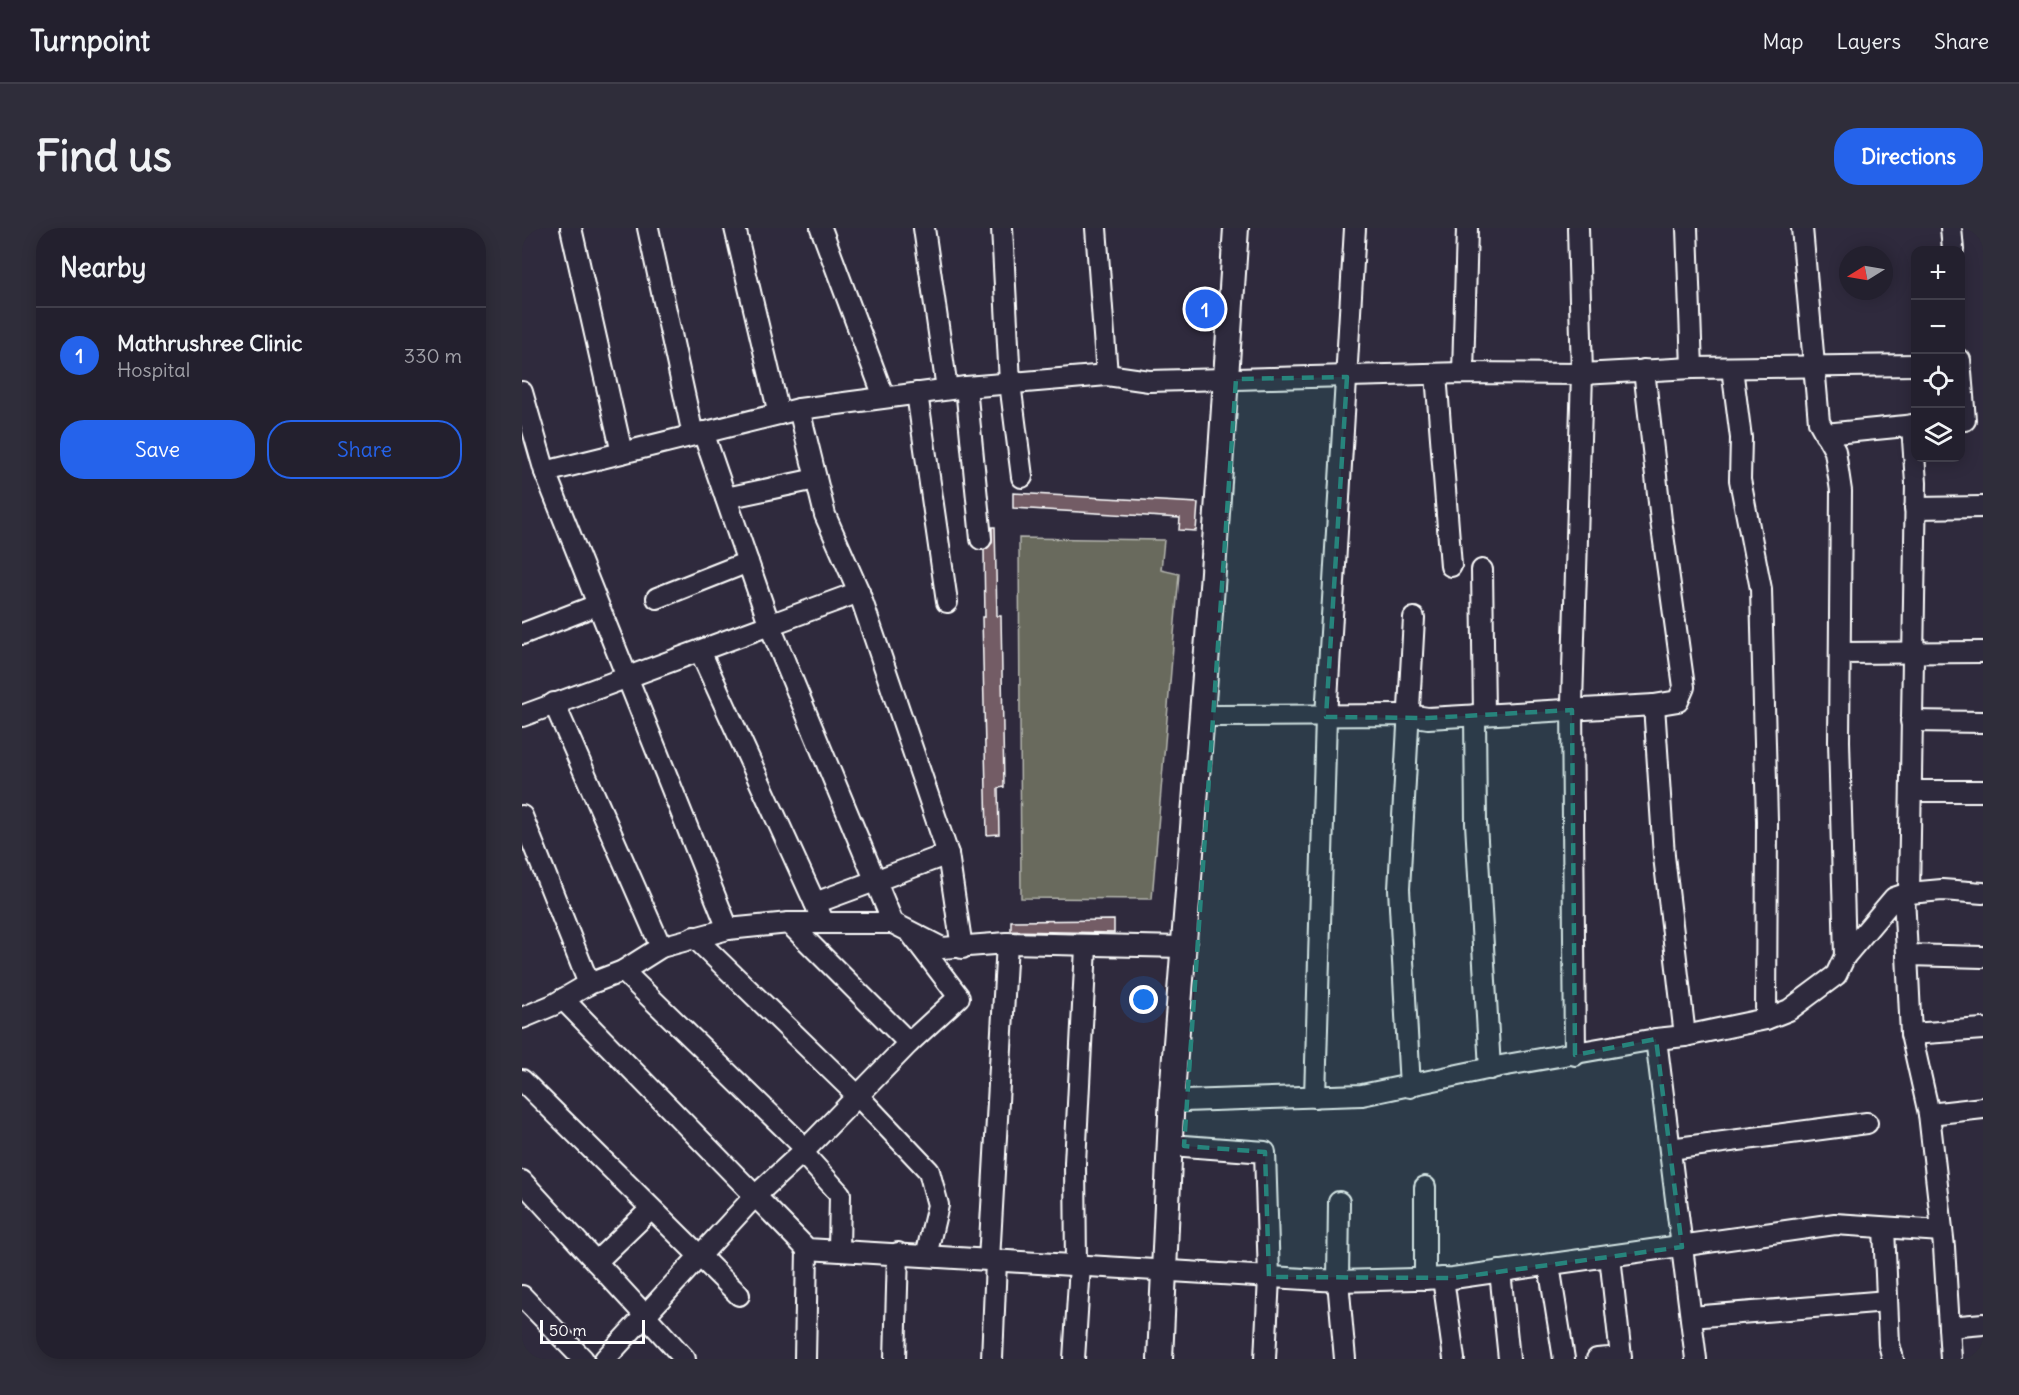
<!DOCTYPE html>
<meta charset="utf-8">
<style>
body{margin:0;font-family:Delius,sans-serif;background:#2f2d3a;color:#f1f3f6}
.controls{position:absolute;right:18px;top:18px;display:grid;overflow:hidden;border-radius:12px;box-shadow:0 3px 15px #0003}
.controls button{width:54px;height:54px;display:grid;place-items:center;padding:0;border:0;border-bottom:2px solid #403e4a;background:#23202e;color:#f1f3f6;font:30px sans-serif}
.compass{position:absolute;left:1317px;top:18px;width:54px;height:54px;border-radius:50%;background:#23202e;box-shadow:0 3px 15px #0003;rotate:259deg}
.scale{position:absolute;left:18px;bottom:15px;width:105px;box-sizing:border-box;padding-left:6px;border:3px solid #fff;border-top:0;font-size:16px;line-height:21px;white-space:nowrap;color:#fff;-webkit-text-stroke:4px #2f2a3d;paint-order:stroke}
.you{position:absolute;left:622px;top:772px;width:21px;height:21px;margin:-15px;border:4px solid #fff;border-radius:50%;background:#1a73e8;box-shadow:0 0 0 9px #1a73e833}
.badge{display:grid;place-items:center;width:39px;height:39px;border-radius:50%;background:#2563eb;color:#fff;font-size:20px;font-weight:700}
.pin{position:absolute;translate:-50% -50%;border:3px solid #fff;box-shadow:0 2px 6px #0006}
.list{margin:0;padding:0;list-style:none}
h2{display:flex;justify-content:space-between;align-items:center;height:78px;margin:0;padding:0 24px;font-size:26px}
h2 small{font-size:20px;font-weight:400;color:#a3a3aa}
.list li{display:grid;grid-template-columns:39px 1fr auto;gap:18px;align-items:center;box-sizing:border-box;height:96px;padding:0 24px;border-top:2px solid #403e4a}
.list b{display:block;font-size:22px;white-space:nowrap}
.list p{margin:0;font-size:20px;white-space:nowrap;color:#a3a3aa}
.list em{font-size:20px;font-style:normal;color:#a3a3aa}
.actions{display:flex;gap:12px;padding:18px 24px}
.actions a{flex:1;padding:14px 0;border:2px solid #2563eb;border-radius:24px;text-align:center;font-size:21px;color:#2563eb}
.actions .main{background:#2563eb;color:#fff}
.icon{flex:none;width:33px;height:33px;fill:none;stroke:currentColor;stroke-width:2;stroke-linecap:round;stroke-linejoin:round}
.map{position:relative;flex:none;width:1461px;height:1131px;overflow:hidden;border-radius:24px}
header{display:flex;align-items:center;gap:36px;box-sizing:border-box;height:84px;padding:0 30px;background:#23202e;border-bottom:2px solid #403e4a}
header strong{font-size:28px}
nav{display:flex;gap:33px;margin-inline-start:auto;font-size:21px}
.intro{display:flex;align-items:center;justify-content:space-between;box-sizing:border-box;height:144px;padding:0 36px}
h1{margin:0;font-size:42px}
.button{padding:15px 27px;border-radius:24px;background:#2563eb;color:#fff;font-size:21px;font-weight:700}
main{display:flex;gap:36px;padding:0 36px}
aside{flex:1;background:#23202e;border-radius:24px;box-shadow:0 3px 15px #0003}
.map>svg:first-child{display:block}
.green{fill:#696b5d;stroke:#b4b5ae;stroke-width:1.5}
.building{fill:#735b65;stroke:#fff;stroke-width:1.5}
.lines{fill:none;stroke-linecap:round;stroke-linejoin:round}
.minor-casing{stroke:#fff;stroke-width:24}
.major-casing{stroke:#fff;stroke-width:28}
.minor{stroke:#2f2a3d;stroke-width:20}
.major{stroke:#2f2a3d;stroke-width:24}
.marked{fill:#27847c;fill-opacity:0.2;stroke:#27847c;stroke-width:4.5;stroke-dasharray:12 8;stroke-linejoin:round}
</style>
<header>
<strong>Turnpoint</strong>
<nav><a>Map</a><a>Layers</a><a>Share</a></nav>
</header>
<div class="intro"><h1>Find us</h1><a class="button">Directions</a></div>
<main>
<aside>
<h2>Nearby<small></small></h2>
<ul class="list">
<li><span class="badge">1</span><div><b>Mathrushree Clinic</b><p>Hospital</p></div><em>330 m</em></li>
</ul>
<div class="actions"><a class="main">Save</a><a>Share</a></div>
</aside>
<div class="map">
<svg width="1461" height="1131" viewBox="0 0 1461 1131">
<rect width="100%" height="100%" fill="#2f2a3d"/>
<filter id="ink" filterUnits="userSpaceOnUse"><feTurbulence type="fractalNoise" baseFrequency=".0167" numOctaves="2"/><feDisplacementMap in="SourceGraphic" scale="12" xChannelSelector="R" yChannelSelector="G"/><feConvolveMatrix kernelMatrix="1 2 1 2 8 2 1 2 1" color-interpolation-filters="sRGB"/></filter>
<g filter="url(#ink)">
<path class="green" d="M497,310l145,2 -3,30 18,4 -27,325 -131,-1z"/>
<g class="building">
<path d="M668,67l27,1 -2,25h-26z"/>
<path d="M491,265l185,10 -2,28 -17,-1 1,-12 -167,-10z"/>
<path d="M470,299h3l2,89h4l3,171 -6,1 1,46 -12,1 -5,-218h3l-1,-67 8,-7z"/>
<path d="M592,692v13l-103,-2v-10z"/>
</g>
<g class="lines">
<g class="minor-casing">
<g id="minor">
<path d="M49,0l51,225"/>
<path d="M126,0l45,207"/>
<path d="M213,0l44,186"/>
<path d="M299,0l63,169"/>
<path d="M402,0l23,161"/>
<path d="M480,0l8,155 12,94"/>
<path d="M574,0l11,147"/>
<path d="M1165,0l5,140"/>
<path d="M1280,0l17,194 16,29 6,40 -2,250 6,215"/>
<path d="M1429,0l2,22"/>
<path d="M1438,132l5,60"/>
<path d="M1210,140l9,70 -1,42 21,109 6,232 -1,198"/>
<path d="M941,145l4,-145"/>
<path d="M914,146l15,192"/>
<path d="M714,151l227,-6 119,1 110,-6 224,-3"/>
<path d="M444,159l15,152"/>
<path d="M0,164l23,80 183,457"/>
<path d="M395,165l30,209"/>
<path d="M277,181l26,106 34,77 89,262 14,94"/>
<path d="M181,204l67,194 123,297"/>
<path d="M1303,206l91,-9"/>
<path d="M23,244l254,-63 167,-22 141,-12 42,6 76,-2"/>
<path d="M204,270l90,-19"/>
<path d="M1393,280l68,-1"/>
<path d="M960,342l2,144"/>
<path d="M135,370l91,-36"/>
<path d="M0,406l75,-29"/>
<path d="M178,423l124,272"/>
<path d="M1318,425l143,-1"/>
<path d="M32,475l107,244"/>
<path d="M1132,477l10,151 21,180"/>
<path d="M953,487l1,108 14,246"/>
<path d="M0,488l337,-124"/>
<path d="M690,488l196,-1 20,3 226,-13 24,-4 6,-14 -23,-167 -17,-150"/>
<path d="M1389,493l72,1"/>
<path d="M1389,563h72"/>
<path d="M0,588l67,168"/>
<path d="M1387,665l7,-410 -4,-58"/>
<path d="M1382,667l7,139 18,80 15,133 7,112"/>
<path d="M293,675l133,-49"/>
<path d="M267,695l120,120"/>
<path d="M172,709l164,159 71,75 9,34 -12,51"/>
<path d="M1385,727l76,2"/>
<path d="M101,743l183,178"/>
<path d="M41,771l244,250 531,32 115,-3 382,-54 107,7"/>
<path d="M0,790l31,-13 36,-21 34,-13 38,-24 67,-18 61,-6h104l49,25 65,-5 175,4"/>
<path d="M1389,806l72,-5"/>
<path d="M1134,811l40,320"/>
<path d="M1053,827l-3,-352 10,-329 -4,-146"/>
<path d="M0,852l217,215"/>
<path d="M888,859l-11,-198 15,-271"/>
<path d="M793,869l11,-380 29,-489"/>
<path d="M662,873l178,-6 139,-29 155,-27 29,-3 81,-17 23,-9 47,-35 9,-19 49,-58 15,-5 33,-3 41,3"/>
<path d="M1407,886l54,-6"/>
<path d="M662,918l81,6 4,125 -4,82"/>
<path d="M1148,921l197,-26"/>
<path d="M280,924l38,42 -1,56"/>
<path d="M0,953l163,178"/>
<path d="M903,959v92"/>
<path d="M817,974l-1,79 7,78"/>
<path d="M1362,1000l5,116 4,15"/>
<path d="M467,1032l18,-317"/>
<path d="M74,1034l55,-53"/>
<path d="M1027,1037l15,94"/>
<path d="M554,1038l-1,-103 11,-216"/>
<path d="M978,1043l9,88"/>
<path d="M921,1050l11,81"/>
<path d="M0,1068l61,63"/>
<path d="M1169,1089l196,-16"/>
<path d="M1427,1099l34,-3"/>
<path d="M83,1131l149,-162 52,-48 103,-106 50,-46 -47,-62"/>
<path d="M283,1131l2,-110"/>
<path d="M373,1131l3,-106"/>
<path d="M470,1131l4,-98"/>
<path d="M552,1131l6,-93"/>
<path d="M1075,1131l24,-2 -11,-101"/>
</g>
</g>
<g class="major-casing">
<path id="major" d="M638,1131l12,-265 40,-507 24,-359"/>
</g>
<use href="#minor" class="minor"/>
<use href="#major" class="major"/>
</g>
</g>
<path class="marked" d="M825,149l-21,340 102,1 144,-8 3,345 81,-16 26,208 -229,31 -184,-1 -4,-125 -81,-6 52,-767z"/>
</svg>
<div class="controls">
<button>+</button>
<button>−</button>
<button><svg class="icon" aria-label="locate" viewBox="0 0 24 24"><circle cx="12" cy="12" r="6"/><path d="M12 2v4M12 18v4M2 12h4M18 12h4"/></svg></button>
<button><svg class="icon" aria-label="layers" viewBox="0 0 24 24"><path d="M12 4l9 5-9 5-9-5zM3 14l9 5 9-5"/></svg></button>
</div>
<svg class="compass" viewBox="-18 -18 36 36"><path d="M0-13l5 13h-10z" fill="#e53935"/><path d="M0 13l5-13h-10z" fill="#a3a3aa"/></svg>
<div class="scale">50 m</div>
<div class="you"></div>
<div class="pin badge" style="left:683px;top:81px">1</div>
</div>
</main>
